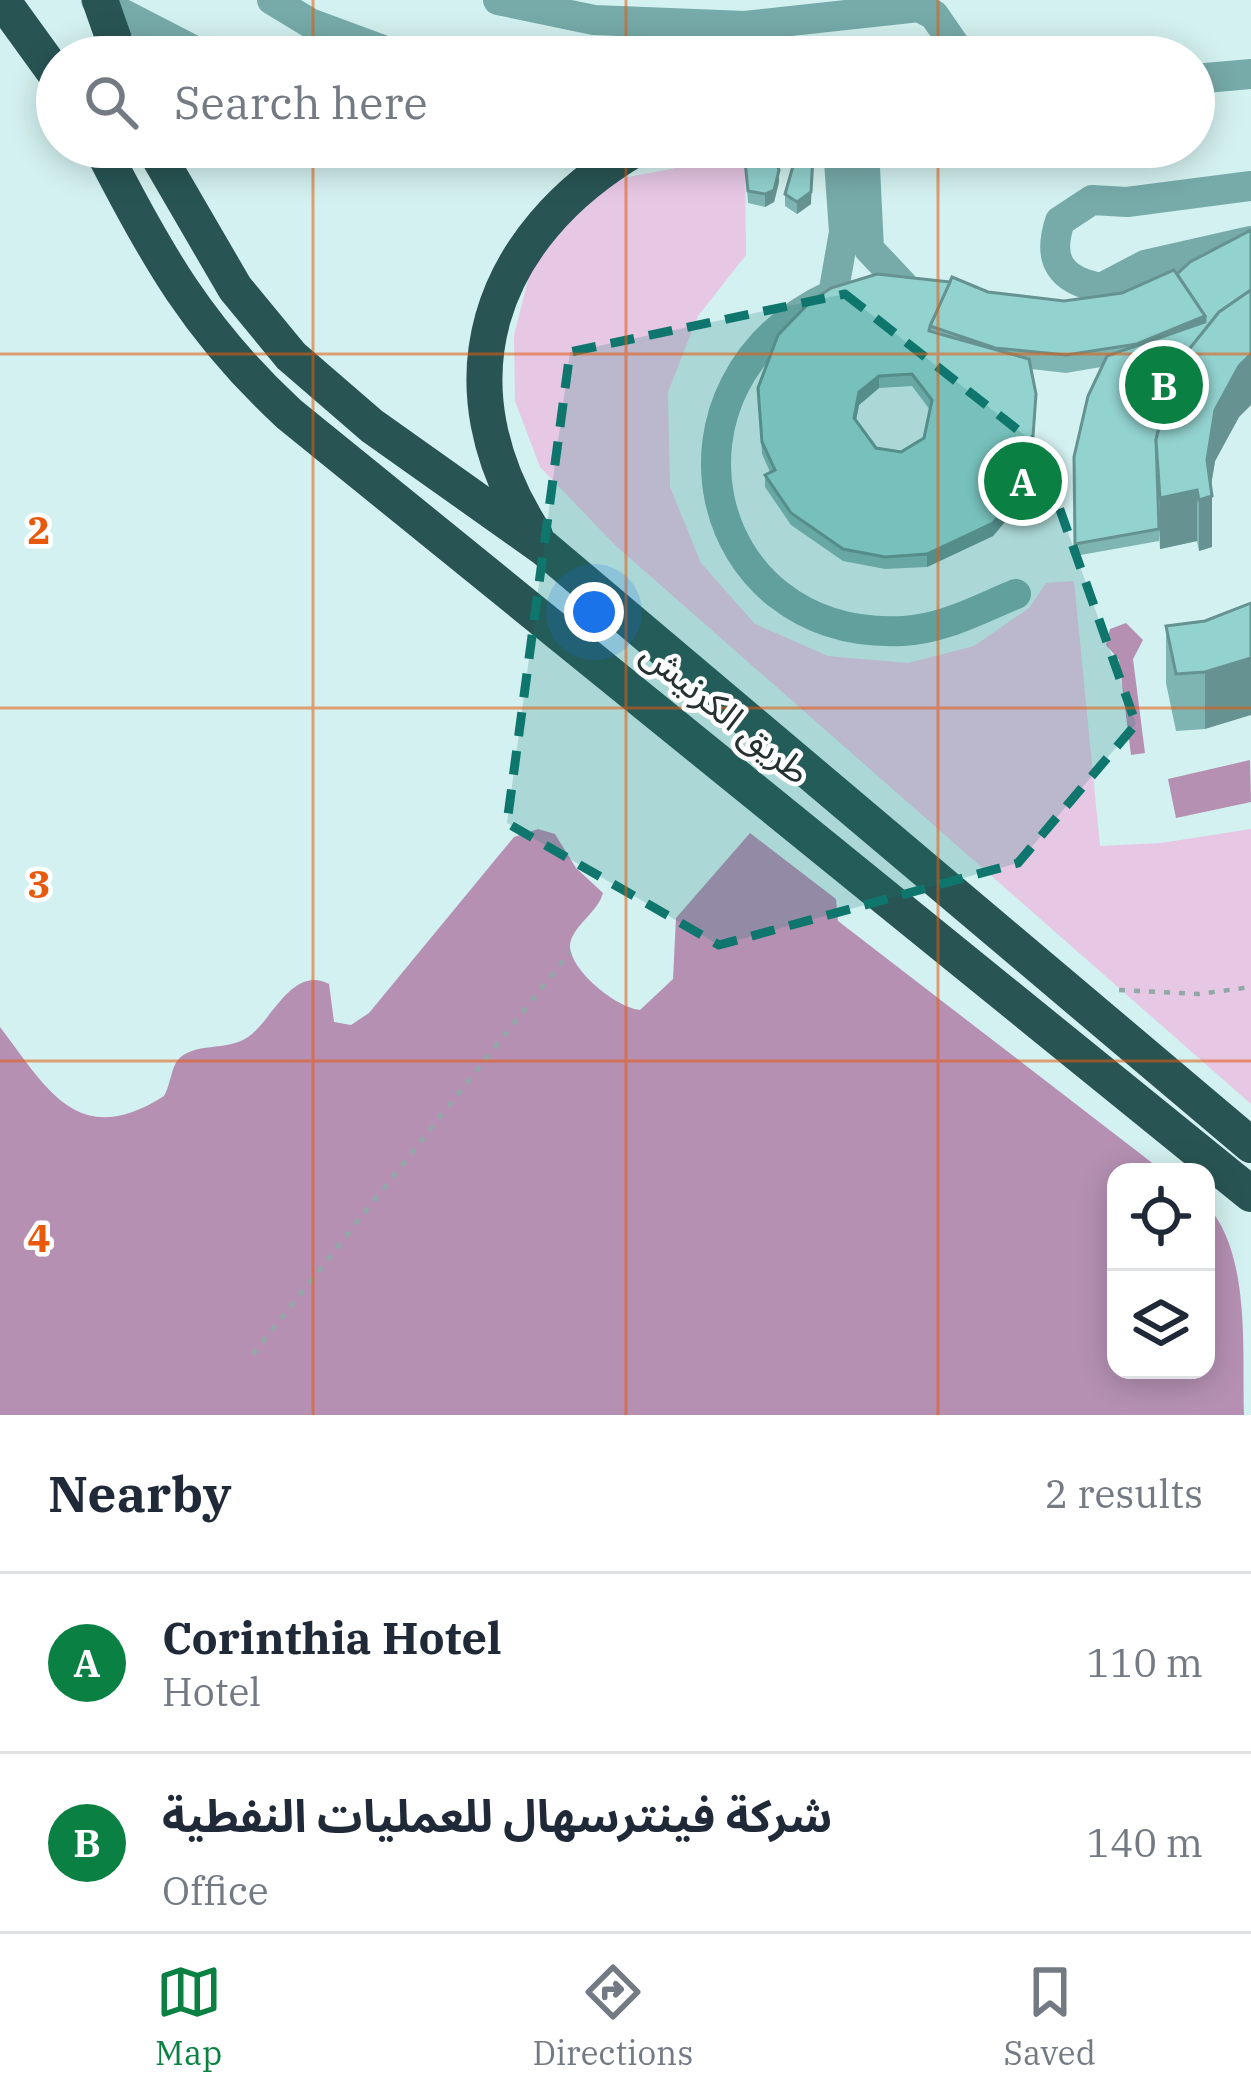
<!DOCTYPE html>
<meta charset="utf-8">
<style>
body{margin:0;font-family:"IBM Plex Serif","Noto Sans Arabic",serif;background:#f6f6f7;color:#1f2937}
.controls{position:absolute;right:36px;bottom:36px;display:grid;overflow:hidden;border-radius:24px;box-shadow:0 6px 30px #0003}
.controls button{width:108px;height:108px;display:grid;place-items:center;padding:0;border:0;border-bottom:3px solid #e0e1e3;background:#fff;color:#1f2937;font:60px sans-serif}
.you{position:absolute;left:594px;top:612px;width:42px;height:42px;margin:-30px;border:9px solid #fff;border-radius:50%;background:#1a73e8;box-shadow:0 0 0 18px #1a73e833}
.badge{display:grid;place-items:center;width:78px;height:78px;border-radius:50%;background:#0b8043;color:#fff;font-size:39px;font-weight:700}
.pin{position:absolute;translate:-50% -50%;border:6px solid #fff;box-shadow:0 3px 12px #0006}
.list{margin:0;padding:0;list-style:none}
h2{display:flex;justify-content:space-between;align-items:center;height:156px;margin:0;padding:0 48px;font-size:51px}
h2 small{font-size:39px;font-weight:400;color:#747a83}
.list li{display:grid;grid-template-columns:78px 1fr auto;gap:36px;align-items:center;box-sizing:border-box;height:180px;padding:0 48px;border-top:3px solid #e0e1e3}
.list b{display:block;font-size:45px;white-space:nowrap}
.list p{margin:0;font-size:39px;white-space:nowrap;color:#747a83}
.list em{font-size:39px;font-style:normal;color:#747a83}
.icon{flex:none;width:66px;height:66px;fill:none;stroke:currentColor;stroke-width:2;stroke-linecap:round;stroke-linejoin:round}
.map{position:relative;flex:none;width:1251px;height:1415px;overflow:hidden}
.search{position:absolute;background:#fff;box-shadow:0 6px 30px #0003;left:36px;right:36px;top:36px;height:132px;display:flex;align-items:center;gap:30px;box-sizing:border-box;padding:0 42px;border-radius:66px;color:#747a83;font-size:45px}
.sheet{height:516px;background:#fff}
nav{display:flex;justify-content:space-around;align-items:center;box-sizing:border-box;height:168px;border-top:3px solid #e0e1e3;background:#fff;font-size:33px;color:#747a83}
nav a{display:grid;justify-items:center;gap:6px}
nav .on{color:#0b8043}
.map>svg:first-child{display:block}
.green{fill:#e6c7e4}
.water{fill:#b590b3}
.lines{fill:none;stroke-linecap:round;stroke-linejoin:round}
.path{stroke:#91a8a7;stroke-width:4.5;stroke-dasharray:6 9;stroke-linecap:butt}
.minor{stroke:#76aba9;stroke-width:30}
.highway{stroke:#285554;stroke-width:36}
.wall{fill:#7eb5b2;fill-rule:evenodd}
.shaded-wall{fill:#669391}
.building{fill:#92d2cf;stroke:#669391;stroke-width:3;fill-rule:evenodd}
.marked{fill:#0f766e;fill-opacity:0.2;stroke:#0f766e;stroke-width:9;stroke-dasharray:24 15;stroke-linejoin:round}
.grid{fill:none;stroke:#e8590c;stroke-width:3;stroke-opacity:0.55}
.labels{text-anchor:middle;stroke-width:9;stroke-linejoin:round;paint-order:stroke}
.street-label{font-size:36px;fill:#263131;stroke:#fff}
.grid-label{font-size:39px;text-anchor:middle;font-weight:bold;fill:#e8590c;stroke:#fff;stroke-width:9;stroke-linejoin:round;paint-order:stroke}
</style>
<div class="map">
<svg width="1251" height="1415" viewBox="0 0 1251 1415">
<rect width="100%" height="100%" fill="#d3f1f0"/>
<path class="green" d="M745,155l1,100 -48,61 -30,76 2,95 31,76 54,61 73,32 80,7 66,-17 55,-38 17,-25 28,-2 26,265 61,-3 90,-14v275l-635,-558 -76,-79 -25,-66 -1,-66 15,-59 31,-55 47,-40z"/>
<g class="water">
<path d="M1126,623l17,17 -10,19 12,94 -14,2 -12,-95 -13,-15 4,-16z"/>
<path d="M1250,760l1,42 -75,16 -8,-39z"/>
<path d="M538,829l17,5 21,34 27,25c-5,18 -25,29 -32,47 -9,24 44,68 69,70l33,-31 3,-61 74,-85 86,66 2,22 326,251h-48v198h90v-166c45,49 36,145 38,211h-1244v-388c49,65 79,123 164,69 6,-10 7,-26 13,-35 16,-20 50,-9 71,-24 24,-16 44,-72 81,-53l5,38 17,3 18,-12 145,-176z"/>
</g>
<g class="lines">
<g class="path">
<path d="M1119,990l80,4 52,-7"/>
<path d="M253,1354l317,-402"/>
</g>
<g class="minor">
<path d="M96,0l111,57"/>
<path d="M272,0l38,23 92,34"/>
<path d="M498,0l96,20 151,6 174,-19 15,8 29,42"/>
<path d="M1194,79l57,-5"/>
<path d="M592,147h54"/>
<path d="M864,147l5,102 34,36"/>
<path d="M1251,186l-124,16 -35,-2 -32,21c-13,39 0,59 41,67l44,-23 106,-24"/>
<path d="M834,294c-192,87 -136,347 69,337 41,-2 76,-22 113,-37"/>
<path d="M833,295l11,-63 -6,-85"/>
</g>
<g class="highway">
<path d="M2,0l55,76"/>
<path d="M100,0l20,57"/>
<path d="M101,147c55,108 98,184 188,267l962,780"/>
<path d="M153,147l82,141 56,68 81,70 172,122 707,597"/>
<path d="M535,535c-98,-151 -48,-299 102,-387"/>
</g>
</g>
<g class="wall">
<path d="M745,161l34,21 -5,20 -9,5 -17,-4z"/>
<path d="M785,194l26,10 -14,10 -12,-8z"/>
<path d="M988,292l76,9 58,-8 117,124 -24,44 -4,25 1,61 -13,4 -2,-10 -37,8 -1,-17v9l-84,15 -1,-99 27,-90 -35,6 -35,-4 5,38 -5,69 -15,33 -23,27 -66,31 -42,2 -42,-8 -52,-36 -26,-38v-12l5,-3 -8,-18 -4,-54zM912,386l18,24 -6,28 -23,14 -25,-4 -20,-28 3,-15 20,-17z"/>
<path d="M1205,621v108l-29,2 -10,-48v-57z"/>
</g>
<g class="shaded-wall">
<path d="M813,156l-2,48 -14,10v-12z"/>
<path d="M779,170v12l-5,20 -9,5v-13z"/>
<path d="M1205,316v18l-68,28v-18z"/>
<path d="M1251,354v51l-12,12 -24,44 -6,36 3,-1v51l-13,4v-51l16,-90 24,-44z"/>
<path d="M879,376v12l-20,17 -5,25v-12l5,-26z"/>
<path d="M1036,394l-5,82 -15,33 -23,27 -66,31v-13z"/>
<path d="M1197,490v51l-37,8v-51z"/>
<path d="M1251,658v57l-46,14v-57z"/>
</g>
<g class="building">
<path d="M797,152l16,4 -2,36 -14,10 -12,-8z"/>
<path d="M755,154l21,7 3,9 -5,20 -9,4 -17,-3 -3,-30z"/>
<path d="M1251,230v60l-32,22 -36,45 -13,26 -14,57 3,89 -84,15 -1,-87 14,-61 19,-40 98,-34v-6l-28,-42 13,-12z"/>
<path d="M1174,270l31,46 -68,28 -71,11 -71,-7 -65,-22 22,-49 36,15 76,9 58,-8z"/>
<path d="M877,274l73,8 -20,44 -1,5 100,28 7,35 -5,70 -15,32 -23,27 -66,31 -42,3 -42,-8 -52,-36 -26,-38 10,-5 -13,-28 -4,-54 20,-53 32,-33 21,-14zM912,374l20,26 -8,38 -23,14 -25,-4 -22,-30 5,-26 20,-16z"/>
<path d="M1251,290v64l-12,12 -24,44 -8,50 5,36 -13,4 -2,-10 -37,8 -4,-58 14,-57 13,-26 36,-45z"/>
<path d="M1251,603v55l-46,14 -29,2 -10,-48 39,-5z"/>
</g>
<path class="marked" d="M845,294l192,151 99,279 -118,139 -299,82 -212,-122 63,-471z"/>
<path class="grid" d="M313,0v57M626,0v57M938,0v57M313,147v1268M626,147v1268M938,147v1268M0,354h1251M0,708h1251M0,1061h1251"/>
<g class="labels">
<g class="street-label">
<text transform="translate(726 712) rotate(39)" y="13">طريق الكرنيش</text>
</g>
</g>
<g class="grid-label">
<text x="39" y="544">2</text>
<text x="39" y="898">3</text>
<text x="39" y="1252">4</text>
</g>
</svg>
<div class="controls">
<button><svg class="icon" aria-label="locate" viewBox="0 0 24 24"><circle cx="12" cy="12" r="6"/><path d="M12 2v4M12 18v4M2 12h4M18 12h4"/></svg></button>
<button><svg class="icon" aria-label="layers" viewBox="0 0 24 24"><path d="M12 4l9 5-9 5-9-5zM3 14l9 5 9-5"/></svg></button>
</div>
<div class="you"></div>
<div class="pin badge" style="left:1023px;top:481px">A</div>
<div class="pin badge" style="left:1164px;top:385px">B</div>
<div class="search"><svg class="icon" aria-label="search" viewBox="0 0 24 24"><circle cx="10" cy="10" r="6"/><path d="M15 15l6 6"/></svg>Search here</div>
</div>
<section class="sheet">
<h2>Nearby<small>2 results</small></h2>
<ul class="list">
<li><span class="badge">A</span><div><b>Corinthia Hotel</b><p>Hotel</p></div><em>110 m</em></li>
<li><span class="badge">B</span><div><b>شركة فينترسهال للعمليات النفطية</b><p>Office</p></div><em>140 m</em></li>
</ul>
</section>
<nav>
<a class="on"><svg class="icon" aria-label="map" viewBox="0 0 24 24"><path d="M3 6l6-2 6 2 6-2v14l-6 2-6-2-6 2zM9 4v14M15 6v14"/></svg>Map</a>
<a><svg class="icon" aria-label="directions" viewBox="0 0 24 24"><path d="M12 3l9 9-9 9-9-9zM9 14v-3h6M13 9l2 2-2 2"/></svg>Directions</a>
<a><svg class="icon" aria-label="saved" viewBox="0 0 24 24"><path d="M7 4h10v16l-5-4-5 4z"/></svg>Saved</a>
</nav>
